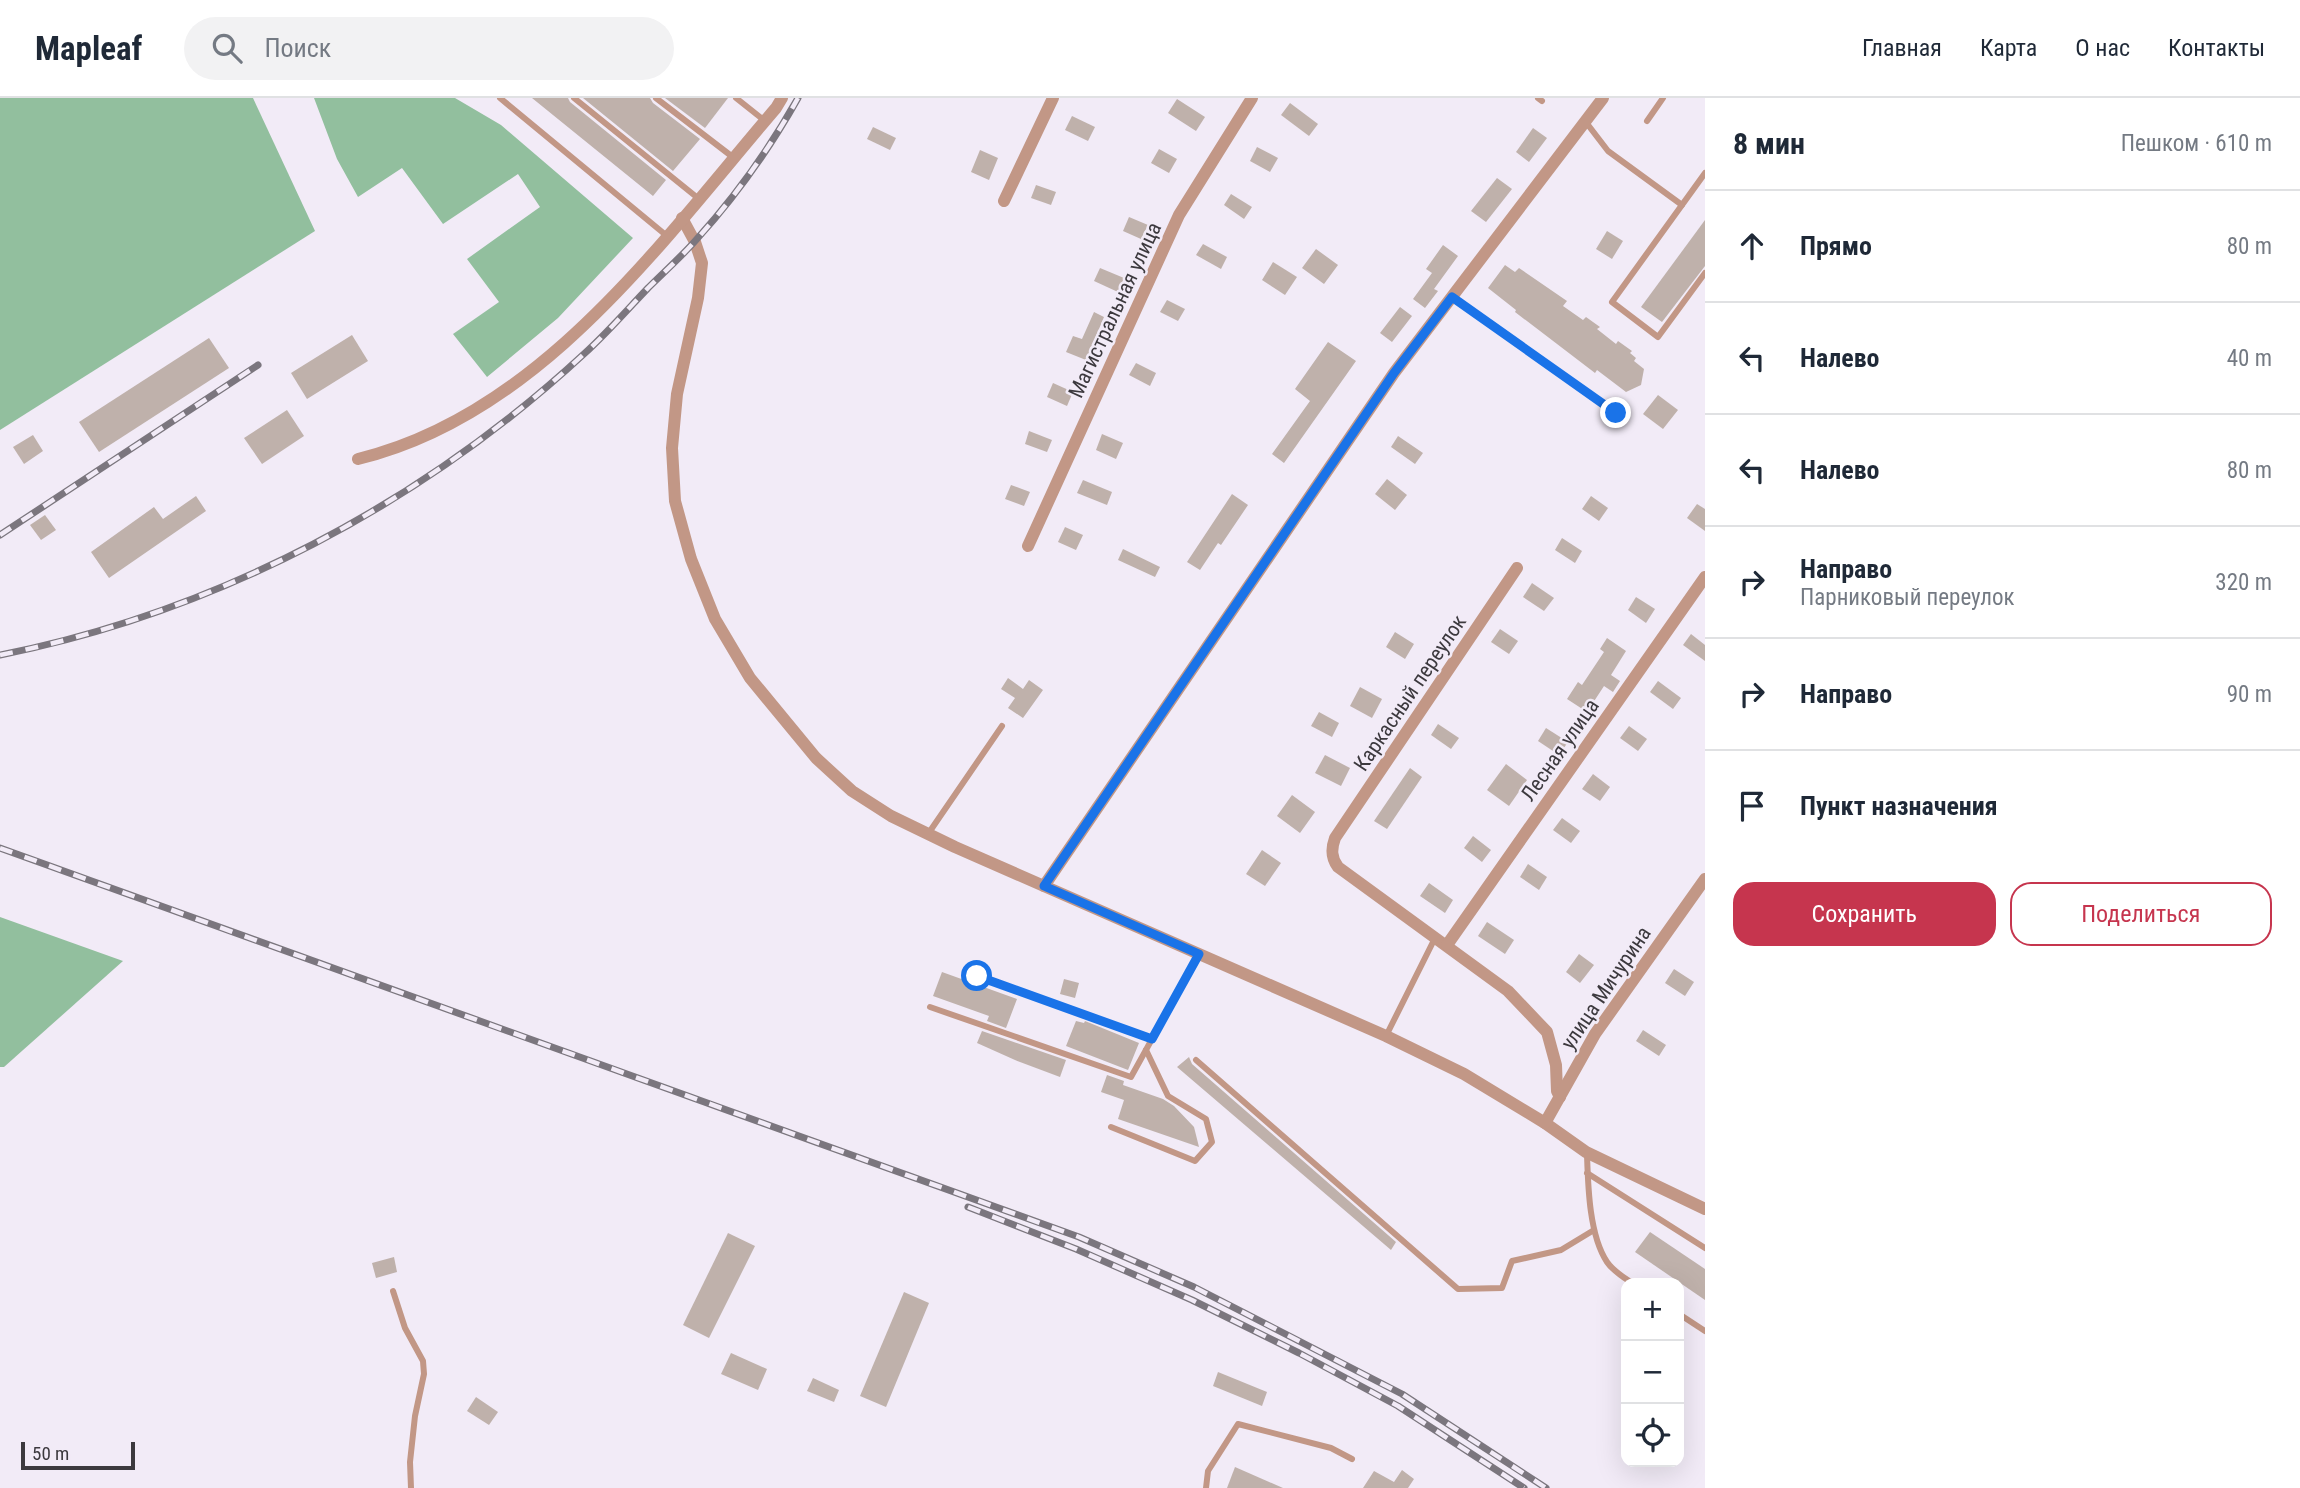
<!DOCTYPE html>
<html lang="ru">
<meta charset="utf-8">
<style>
body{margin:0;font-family:"Roboto Condensed",sans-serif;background:#f2f2f3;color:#1f2937}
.controls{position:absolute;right:21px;bottom:21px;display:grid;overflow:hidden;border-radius:14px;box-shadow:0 7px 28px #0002}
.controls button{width:63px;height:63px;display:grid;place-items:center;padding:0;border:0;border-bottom:2px solid #e0e1e3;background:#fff;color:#1f2937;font:35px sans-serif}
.scale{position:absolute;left:21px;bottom:18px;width:114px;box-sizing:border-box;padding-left:7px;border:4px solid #3c393e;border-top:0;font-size:19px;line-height:24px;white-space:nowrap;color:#3c393e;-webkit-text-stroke:5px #f2ebf7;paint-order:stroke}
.stop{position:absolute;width:21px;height:21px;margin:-16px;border:5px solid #1a73e8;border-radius:50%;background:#fff}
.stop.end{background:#1a73e8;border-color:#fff;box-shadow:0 2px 7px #0008}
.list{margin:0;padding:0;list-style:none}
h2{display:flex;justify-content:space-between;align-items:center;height:91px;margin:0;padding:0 28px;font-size:30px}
h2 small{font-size:23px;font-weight:400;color:#747a83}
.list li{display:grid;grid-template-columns:46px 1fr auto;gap:21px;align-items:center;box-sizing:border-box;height:112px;padding:0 28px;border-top:2px solid #e0e1e3}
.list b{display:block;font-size:26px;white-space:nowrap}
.list p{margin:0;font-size:23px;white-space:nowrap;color:#747a83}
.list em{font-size:23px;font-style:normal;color:#747a83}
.actions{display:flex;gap:14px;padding:21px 28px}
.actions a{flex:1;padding:16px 0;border:2px solid #c6354e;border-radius:21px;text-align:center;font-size:24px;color:#c6354e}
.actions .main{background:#c6354e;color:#fff}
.icon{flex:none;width:38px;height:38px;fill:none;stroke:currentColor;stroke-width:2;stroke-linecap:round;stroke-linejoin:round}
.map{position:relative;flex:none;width:1705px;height:1390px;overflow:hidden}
header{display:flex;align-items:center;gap:42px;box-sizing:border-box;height:98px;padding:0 35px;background:#fff;border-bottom:2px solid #e0e1e3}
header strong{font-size:33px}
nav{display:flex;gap:38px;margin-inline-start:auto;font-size:24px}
.search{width:490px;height:63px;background:#f2f2f3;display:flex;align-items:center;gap:18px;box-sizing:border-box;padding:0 24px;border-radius:38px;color:#747a83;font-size:26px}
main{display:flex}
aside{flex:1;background:#fff}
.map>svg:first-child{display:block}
.forest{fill:#92bf9e}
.building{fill:#bfb1ab}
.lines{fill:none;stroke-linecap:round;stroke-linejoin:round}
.service{stroke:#c29786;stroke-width:6}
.minor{stroke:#c29786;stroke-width:12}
.rail-casing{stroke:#7b767e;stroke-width:7}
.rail{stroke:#f2ebf7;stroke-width:4.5;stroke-dasharray:13;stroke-linecap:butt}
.route{stroke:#1a73e8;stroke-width:9}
.labels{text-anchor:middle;stroke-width:5;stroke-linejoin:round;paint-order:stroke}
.street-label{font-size:21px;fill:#3c393e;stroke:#f2ebf7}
</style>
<header>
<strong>Mapleaf</strong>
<div class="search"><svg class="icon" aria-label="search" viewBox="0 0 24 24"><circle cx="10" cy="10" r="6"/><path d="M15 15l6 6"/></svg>Поиск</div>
<nav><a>Главная</a><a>Карта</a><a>О нас</a><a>Контакты</a></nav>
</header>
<main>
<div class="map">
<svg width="1705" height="1390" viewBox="0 0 1705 1390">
<rect width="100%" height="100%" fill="#f2ebf7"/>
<g class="forest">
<path d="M0,0h253l62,133 -315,199z"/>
<path d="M314,0h141l46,27 132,113 -75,80 -71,59 -34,-43 46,-32 -32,-43 73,-52 -22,-33 -75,50 -41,-56 -44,29 -21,-38z"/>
<path d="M0,819l123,44 -119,106h-4z"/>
</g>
<g class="building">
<path d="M532,0h36l2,4 96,78 -13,16z"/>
<path d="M583,0h67l3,5 47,36 -27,32z"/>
<path d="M665,0h63l-23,30z"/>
<path d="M1177,1l28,18 -9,14 -28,-18z"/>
<path d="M1290,5l28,21 -9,12 -28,-21z"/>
<path d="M1072,18l23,11 -7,14 -23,-11z"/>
<path d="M873,29l23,11 -6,12 -23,-11z"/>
<path d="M1533,30l14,10 -18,24 -13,-10z"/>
<path d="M1257,49l21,11 -8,14 -20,-11z"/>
<path d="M1159,51l18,10 -8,14 -18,-10z"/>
<path d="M980,52l18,8 -9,22 -18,-8z"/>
<path d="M1497,80l15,11 -26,33 -15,-11z"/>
<path d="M1036,87l20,7 -5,13 -20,-7z"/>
<path d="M1231,96l21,13 -8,12 -20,-14z"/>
<path d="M1129,119l19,8 -7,14 -18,-8z"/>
<path d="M1705,122v46l-43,56 -21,-15z"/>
<path d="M1607,133l16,10 -11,18 -16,-10z"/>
<path d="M1203,146l24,13 -6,12 -25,-14z"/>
<path d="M1443,147l15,11 -24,33 4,2 -13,17 -12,-9 19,-26 -6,-4z"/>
<path d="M1316,151l22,16 -14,19 -22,-16z"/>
<path d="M1273,164l24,15 -12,18 -23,-15z"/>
<path d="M1505,167l10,7 4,-4 48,33 -4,5 20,14 3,-3 14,10 -3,2 19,15 2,-3 14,10 -2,2 6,5 -2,3 10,8 -3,16 -15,7 -29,-22 -2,3 -80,-61 1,-2 -28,-22z"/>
<path d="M1100,170l24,10 -6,14 -24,-11z"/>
<path d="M1167,202l18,9 -7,12 -18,-9z"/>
<path d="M1400,209l12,9 -20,26 -12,-9z"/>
<path d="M1094,214l10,5 -18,43 -20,-8 7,-16 9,3z"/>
<path d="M352,237l16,26 -61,38 -16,-26z"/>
<path d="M209,240l20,30 -130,84 -20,-30z"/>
<path d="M1328,244l28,19 -72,102 -12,-9 38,-53 -15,-12z"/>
<path d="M1136,265l20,10 -6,13 -21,-11z"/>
<path d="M1053,285l20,9 -6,14 -20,-9z"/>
<path d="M1658,297l20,15 -15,19 -20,-15z"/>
<path d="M287,312l17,26 -42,28 -18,-26z"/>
<path d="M1029,333l23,9 -5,12 -22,-8z"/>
<path d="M1102,336l21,9 -7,16 -20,-9z"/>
<path d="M33,337l10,16 -19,13 -11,-17z"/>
<path d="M1398,338l25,17 -8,11 -24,-17z"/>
<path d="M1387,381l20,16 -12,15 -20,-16z"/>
<path d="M1083,382l29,12 -5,13 -30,-12z"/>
<path d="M1011,387l19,7 -6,14 -19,-7z"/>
<path d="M1232,396l16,11 -27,40 -3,-2 -18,27 -13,-8z"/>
<path d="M196,398l10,15 -97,67 -18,-26 63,-45 9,12z"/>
<path d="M1591,398l17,12 -9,13 -17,-12z"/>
<path d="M1697,406l8,5v22l-18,-13z"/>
<path d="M45,417l11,15 -15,10 -11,-15z"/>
<path d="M1065,429l18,8 -7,15 -18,-8z"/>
<path d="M1562,440l20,13 -7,12 -20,-13z"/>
<path d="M1123,451l37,18 -5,10 -37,-17z"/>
<path d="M1532,485l22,15 -10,13 -21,-14z"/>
<path d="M1636,499l19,12 -9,14 -18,-13z"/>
<path d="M1500,531l18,12 -9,13 -18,-12z"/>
<path d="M1395,534l19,12 -9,15 -19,-12z"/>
<path d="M1691,536l14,11v16l-22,-16z"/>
<path d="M1607,540l19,13 -15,24 9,6 -7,11 -9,-6 -17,26 -20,-13 11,-17 4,3 22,-33 -4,-3z"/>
<path d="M1008,580l15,11 6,-9 14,10 -20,28 -15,-10 7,-10 -14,-9z"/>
<path d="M1658,583l23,17 -8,11 -23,-17z"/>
<path d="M1360,589l22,12 -10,19 -22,-12z"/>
<path d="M1319,614l20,11 -7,14 -21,-11z"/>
<path d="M1438,626l21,14 -8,11 -20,-14z"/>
<path d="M1629,628l18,13 -9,12 -18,-13z"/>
<path d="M1546,630l22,14 -9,13 -21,-14z"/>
<path d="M1325,657l25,13 -9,18 -26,-13z"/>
<path d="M1506,666l21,16 -18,26 -22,-16z"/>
<path d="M1410,670l12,9 -35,52 -13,-8z"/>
<path d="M1593,676l17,13 -10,14 -18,-12z"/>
<path d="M1292,697l23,17 -15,21 -23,-17z"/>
<path d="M1562,720l18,13 -9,12 -18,-13z"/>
<path d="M1473,738l18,14 -9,12 -18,-14z"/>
<path d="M1262,752l19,13 -16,23 -19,-12z"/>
<path d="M1528,766l19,13 -8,13 -19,-13z"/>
<path d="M1429,785l24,17 -8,13 -25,-17z"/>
<path d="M1487,824l27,18 -9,14 -27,-18z"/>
<path d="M1579,856l15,11 -14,18 -14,-11z"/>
<path d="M1674,871l20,13 -9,14 -20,-13z"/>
<path d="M942,874l75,27 -11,29 -19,-7 2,-5 -56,-20z"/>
<path d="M1064,881l15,4 -4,15 -15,-4z"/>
<path d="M1076,923l8,2 1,-2 54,22 -11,27 -62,-24z"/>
<path d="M1643,932l23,15 -7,11 -23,-15z"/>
<path d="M982,933l84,29 -6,17 -45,-17 -38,-17z"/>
<path d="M1189,959l3,7 204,178 -5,8 -214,-183z"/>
<path d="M1107,977l17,6 -1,4 40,14 11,7 20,21 5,20 -81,-28 6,-19 -23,-8z"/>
<path d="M1650,1134l55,37v31l-70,-48z"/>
<path d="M728,1135l27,13 -46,92 -26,-13z"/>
<path d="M394,1159l3,15 -21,6 -4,-15z"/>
<path d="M904,1194l25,11 -43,104 -26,-11z"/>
<path d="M731,1255l36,16 -9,21 -37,-16z"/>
<path d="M1218,1274l49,20 -5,14 -49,-20z"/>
<path d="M813,1280l26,12 -5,12 -27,-11z"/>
<path d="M476,1299l22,15 -9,13 -22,-14z"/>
<path d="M1235,1369l48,21h-56z"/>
<path d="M1402,1372l12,9 -6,9h-45l11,-17 20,11z"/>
</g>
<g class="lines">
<g class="service">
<path d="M500,0l167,138"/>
<path d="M574,0l125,101"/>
<path d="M656,0l78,60"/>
<path d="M736,0l29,23"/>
<path d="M1538,0l4,3"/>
<path d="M1585,23l23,30 74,54"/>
<path d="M1647,23l16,-23"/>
<path d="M1705,75l-93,129 46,35 47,-64"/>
<path d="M1452,199l164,116"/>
<path d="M928,736l74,-108"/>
<path d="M977,878l175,63"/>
<path d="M930,909l201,70 68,-123"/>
<path d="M1386,938l49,-98"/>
<path d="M1196,962l262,229 44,-1 10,-27 49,-11 33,-20"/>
<path d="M1111,1029l84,34 17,-19 -6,-23 -38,-23 -22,-46"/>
<path d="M1587,1056c1,31 2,81 20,108 6,9 16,15 25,21"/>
<path d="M1587,1075l118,75"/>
<path d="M393,1193l12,37 18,33 1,13 -9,42 -5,46 1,26"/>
<path d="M1679,1216l26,17"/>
<path d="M1206,1390l2,-17 30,-47 93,24 21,11"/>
</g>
<g class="minor">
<path d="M1004,103l49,-103"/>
<path d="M682,120l13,24 7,21 -4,35 -21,96 -5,54 3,53 16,58 24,60 35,59 66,80 36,33 39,25 64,31 431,189 78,38 81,49 41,29 119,57"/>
<path d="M358,361c182,-44 303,-217 418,-351l6,-10"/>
<path d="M1028,448l151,-331 73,-117"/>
<path d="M1517,470l-182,270c-4,11 -4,20 3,29l170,124 39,41 9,33 1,26 3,6"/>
<path d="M1044,788l350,-513 209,-275"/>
<path d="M1447,847l258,-368"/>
<path d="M1545,1025l50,-89 110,-155"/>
</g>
<g class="rail-casing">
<g id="rail">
<path d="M0,437l258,-170"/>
<path d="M0,557c217,-43 423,-152 585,-302 22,-20 42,-43 63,-65 16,-16 33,-31 48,-48 39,-43 74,-92 102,-142"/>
<path d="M0,750l1079,389 115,50 208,107 144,94"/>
<path d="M968,1109l108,42 116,51 107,53 99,53 126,82"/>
</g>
</g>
<use href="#rail" class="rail"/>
</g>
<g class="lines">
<path class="route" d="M977,878l175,63 47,-85 -155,-68 350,-513 58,-76 164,116"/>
</g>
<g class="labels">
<g class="street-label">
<text transform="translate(1115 212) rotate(-65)" y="7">Магистральная улица</text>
<text transform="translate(1410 595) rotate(-56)" y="7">Каркасный переулок</text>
<text transform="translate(1560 652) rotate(-55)" y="7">Лесная улица</text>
<text transform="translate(1606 890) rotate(-56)" y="7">улица Мичурина</text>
</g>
</g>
</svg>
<div class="controls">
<button>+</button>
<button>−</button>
<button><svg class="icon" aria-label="locate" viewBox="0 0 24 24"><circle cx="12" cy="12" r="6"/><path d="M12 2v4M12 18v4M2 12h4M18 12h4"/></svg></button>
</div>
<div class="scale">50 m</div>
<div class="stop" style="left:977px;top:878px"></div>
<div class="stop end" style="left:1616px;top:315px"></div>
</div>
<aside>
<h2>8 мин<small>Пешком · 610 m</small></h2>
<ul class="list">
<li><svg class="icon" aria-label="ahead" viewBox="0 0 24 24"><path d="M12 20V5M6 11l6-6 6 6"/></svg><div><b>Прямо</b></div><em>80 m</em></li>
<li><svg class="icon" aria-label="left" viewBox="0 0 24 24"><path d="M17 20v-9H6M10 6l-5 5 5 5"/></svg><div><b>Налево</b></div><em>40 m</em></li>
<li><svg class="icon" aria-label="left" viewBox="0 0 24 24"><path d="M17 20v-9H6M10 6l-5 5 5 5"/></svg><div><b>Налево</b></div><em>80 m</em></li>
<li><svg class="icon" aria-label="right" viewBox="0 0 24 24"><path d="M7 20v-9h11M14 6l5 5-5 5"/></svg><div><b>Направо</b><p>Парниковый переулок</p></div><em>320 m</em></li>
<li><svg class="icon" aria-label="right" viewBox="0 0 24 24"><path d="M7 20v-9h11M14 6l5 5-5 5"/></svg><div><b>Направо</b></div><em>90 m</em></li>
<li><svg class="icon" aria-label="arrive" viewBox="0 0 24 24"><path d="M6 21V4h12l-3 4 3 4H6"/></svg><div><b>Пункт назначения</b></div></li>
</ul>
<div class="actions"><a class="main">Сохранить</a><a>Поделиться</a></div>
</aside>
</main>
